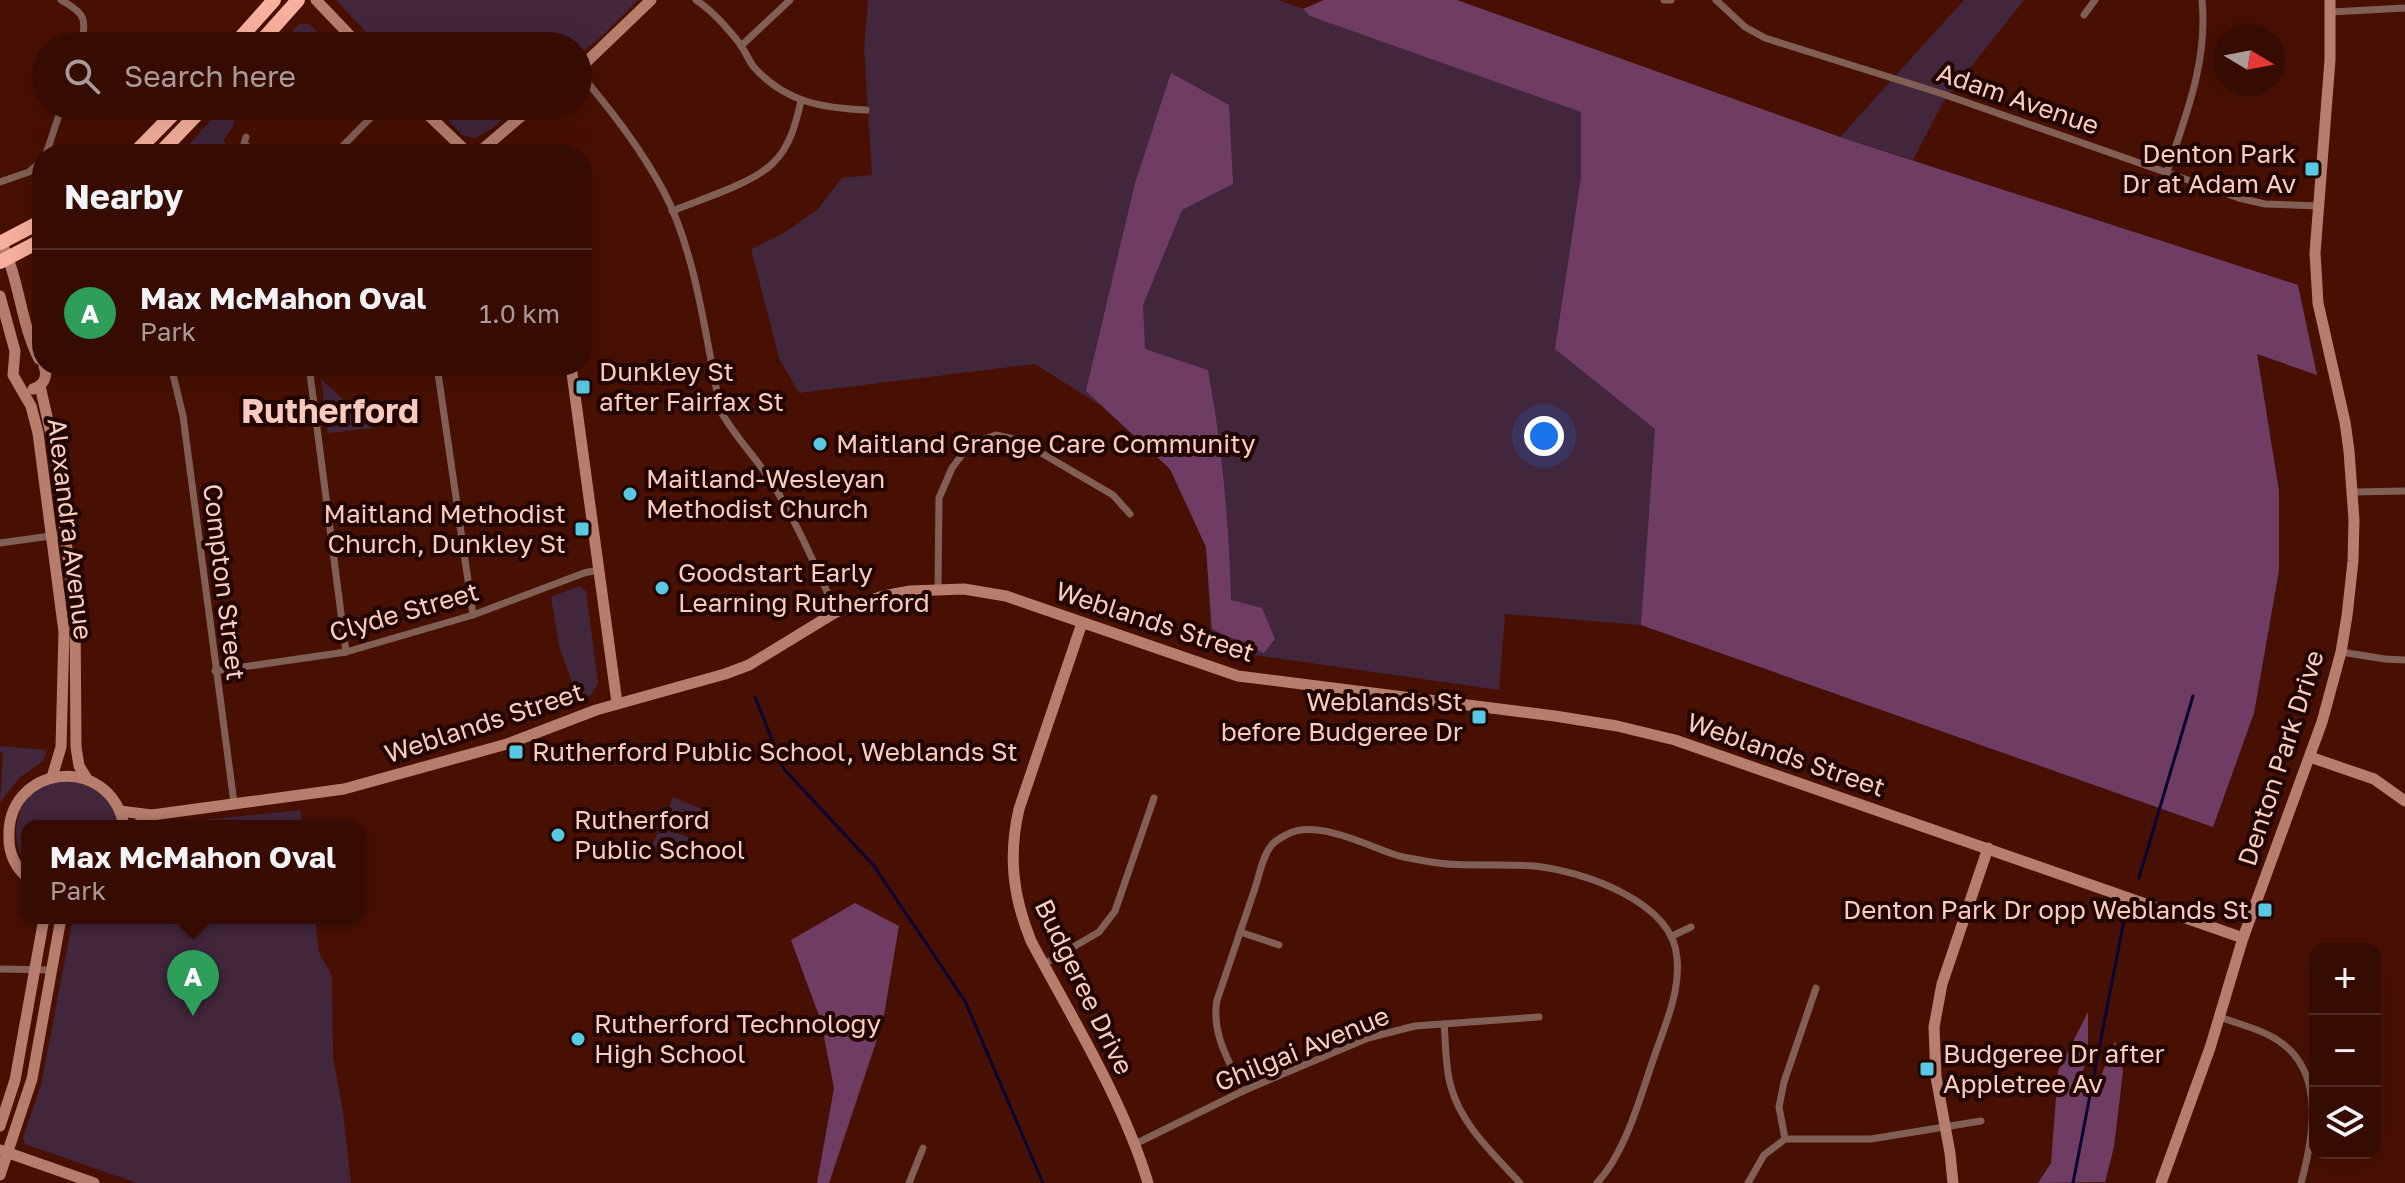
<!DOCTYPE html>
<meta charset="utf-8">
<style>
body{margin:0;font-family:"Golos Text",sans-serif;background:#411a11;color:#f1f3f6}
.controls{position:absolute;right:24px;bottom:24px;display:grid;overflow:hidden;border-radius:16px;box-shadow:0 8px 32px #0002}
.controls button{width:72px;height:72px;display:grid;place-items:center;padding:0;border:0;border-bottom:2px solid #502c24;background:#360c02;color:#f1f3f6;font:40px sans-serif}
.compass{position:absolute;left:2213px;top:24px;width:72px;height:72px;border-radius:50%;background:#360c02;box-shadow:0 8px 32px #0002;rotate:100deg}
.you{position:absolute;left:1544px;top:436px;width:28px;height:28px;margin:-20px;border:6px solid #fff;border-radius:50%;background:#1a73e8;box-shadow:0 0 0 12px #1a73e833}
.badge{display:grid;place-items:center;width:52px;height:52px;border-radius:50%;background:#0f766e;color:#fff;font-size:26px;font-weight:700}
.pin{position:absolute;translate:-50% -66px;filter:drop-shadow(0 2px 4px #0008)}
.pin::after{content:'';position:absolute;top:42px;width:28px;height:24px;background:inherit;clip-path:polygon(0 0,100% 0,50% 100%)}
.popup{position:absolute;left:21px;top:820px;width:344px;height:104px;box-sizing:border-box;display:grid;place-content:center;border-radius:16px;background:#360c02;filter:drop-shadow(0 2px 6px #0005);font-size:26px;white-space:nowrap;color:#aa9b99}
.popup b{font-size:30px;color:#f1f3f6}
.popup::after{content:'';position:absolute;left:50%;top:100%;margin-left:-16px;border:16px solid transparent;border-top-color:#360c02}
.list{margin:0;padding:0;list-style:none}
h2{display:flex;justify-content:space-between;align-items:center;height:104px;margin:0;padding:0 32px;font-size:34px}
h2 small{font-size:26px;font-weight:400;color:#aa9b99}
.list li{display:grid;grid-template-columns:52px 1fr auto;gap:24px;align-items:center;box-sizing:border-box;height:128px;padding:0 32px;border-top:2px solid #502c24}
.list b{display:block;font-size:30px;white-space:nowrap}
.list p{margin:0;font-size:26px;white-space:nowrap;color:#aa9b99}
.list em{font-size:26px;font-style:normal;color:#aa9b99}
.icon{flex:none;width:44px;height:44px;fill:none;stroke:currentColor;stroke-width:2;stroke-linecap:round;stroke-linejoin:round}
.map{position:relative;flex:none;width:2405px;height:1183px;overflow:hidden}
.search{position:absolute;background:#360c02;box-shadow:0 8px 32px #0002;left:32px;top:32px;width:560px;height:88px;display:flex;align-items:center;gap:20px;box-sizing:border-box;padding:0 28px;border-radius:44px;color:#aa9b99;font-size:30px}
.panel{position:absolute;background:#360c02;box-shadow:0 8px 32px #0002;left:32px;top:144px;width:560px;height:232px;border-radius:32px}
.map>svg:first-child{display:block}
.green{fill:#42263c}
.forest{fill:#6f3d64}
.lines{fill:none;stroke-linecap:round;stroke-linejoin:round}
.stream{stroke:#080333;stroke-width:3}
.street{stroke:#825f55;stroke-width:7}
.secondary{stroke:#b77e6e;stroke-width:11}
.highway{stroke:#f8b19e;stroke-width:14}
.poi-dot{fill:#58c9e3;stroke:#220501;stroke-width:3}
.labels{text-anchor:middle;stroke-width:8;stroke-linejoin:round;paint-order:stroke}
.street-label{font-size:26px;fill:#faccbf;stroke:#220501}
.poi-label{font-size:26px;fill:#faccbf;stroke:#220501;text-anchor:start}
.district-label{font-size:34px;font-weight:bold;fill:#faccbf;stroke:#220501}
</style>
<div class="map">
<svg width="2405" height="1183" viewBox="0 0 2405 1183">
<rect width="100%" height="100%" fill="#481002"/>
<g class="green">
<path d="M336,0h302l-36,36 -24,20v-10h-199z"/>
<path d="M868,0h411l978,354 22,137v79l-25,143 -41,114 -572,-202 -136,-11 -6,76 -287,-41 -6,-102 -36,-78 -70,-64 -65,-41 -236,29 -20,-35 -28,-109 33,-16 33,-23 25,-32 30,-3 -8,-127z"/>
<path d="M1964,0h60l-81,102 -30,58 -73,-23z"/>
<path d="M299,24h10l14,14 -2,8h-42z"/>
<path d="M224,106h16l-7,20 -10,15 13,13h-56z"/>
<path d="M435,106h84l-28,23 -16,9 -13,-3z"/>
<path d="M321,379l52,49 -45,5z"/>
<path d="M579,586l7,5 12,92 -7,12 -12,5 -19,-50 -9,-53z"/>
<path d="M0,746l47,4 -4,11 -24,17 -19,25 3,-50 -3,-1z"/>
<path d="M69,779c33,13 38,12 50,47h-92v40c-20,-29 -12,-71 23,-84 6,-2 13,-2 19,-3z"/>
<path d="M673,797l38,16 -9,20 -37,-16z"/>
<path d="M300,810l3,16h-150v-1z"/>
<path d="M661,825l37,17 -9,20 -37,-16z"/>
<path d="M73,918h242l4,34 13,24 1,80 10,56 8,71h-214l-112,-39 -2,-7 18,-52z"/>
</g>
<g class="forest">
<path d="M1324,0h133l383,137 458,148 19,90 -60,-21 22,137v79l-25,143 -41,114 -572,-202 14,-196 -100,-80 26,-172v-65l-271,-96 -7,-7z"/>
<path d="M1171,73l58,32 4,79 -51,26 -39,95 2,44 63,21c14,76 21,152 23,230l31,8 13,31 -11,14 -52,-24 -6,-82 -36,-78 -84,-78 49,-208z"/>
<path d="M855,903l44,23 -16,95 -54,162h-12l17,-95 -13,-67 -30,-81z"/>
<path d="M2088,1012v39l-9,36 21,-8 15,-38 8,30 -9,76 -9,35 -67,1 13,-20 7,-92z"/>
</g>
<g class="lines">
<g class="stream">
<path d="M755,697l29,72 90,97 91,135 78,182"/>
<path d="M2139,878l54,-182"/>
<path d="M2073,1183l51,-263"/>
</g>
<g class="street">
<path d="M61,0c24,13 27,20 19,46"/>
<path d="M696,0c18,12 31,27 44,44 5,7 8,15 13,22 31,36 69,42 113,44"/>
<path d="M1664,0h7"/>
<path d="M1716,0l29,27 20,11 175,55 299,105 26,6 53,2"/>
<path d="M2331,12l74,-4"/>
<path d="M2084,15l11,-15"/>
<path d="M741,46l49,-46"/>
<path d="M578,71c32,38 62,76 86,121 33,63 42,150 57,220 14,24 33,44 48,66 27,42 47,89 67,134"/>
<path d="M246,137l-2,6 11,11"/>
<path d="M46,154l16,-48"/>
<path d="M335,154l47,-48"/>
<path d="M2167,172c19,-57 41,-111 35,-172"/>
<path d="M0,182l29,-10 13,-11"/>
<path d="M672,211c27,-11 82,-28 101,-48 17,-16 23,-40 28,-62"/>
<path d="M171,366l12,50 51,387"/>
<path d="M309,366l37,286"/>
<path d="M437,366l36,249"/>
<path d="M46,373l12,-7"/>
<path d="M2353,492l52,-1"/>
<path d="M0,543l65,-9"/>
<path d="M938,589l1,-91 13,-30 19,-25 25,-8 23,5 94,55 17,19"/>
<path d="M2341,652l44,7 20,1"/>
<path d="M215,671l131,-19 127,-37 111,-42 14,-3"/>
<path d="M1240,932l39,13"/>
<path d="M1672,936l19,-9"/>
<path d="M1044,964l55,-32 16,-21 39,-113"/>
<path d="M0,969l52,1"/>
<path d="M2220,1017c21,8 45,13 63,27 42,32 30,95 18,139"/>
<path d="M1444,1024c2,20 1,43 7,63 11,39 42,66 69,96"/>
<path d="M1243,1091c-14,-30 -32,-57 -26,-91 12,-36 25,-73 37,-109 5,-14 8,-34 17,-45 3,-4 11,-9 15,-11 29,-17 79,10 110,20 9,3 19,4 29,6 36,7 73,2 109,5 48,5 139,35 143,92 3,30 -9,60 -19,88 -16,43 -30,104 -61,137"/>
<path d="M1785,1139l-6,-32 5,-25 32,-94"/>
<path d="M1135,1144l108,-53 125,-53 47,-12 124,-9"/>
<path d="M909,1183l14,-35"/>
<path d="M1748,1183l16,-28 21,-16h86l110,-18"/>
</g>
<g class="secondary">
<path d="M316,0l44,46"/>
<path d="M578,70l73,-70"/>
<path d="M419,106l50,48"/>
<path d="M477,154l56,-48"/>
<path d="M1,242c19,38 19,80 38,117"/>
<path d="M0,296l15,55 -2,24 18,31 7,27 26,199 -3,115 -9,30"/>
<path d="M571,366l46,337"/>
<path d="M40,386l14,61 21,164 1,136 3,19 8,13"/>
<path d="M33,389c11,-4 15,-12 11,-23"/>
<path d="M1082,623l-63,186c-11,47 -6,88 12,132 41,77 92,159 117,242"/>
<path d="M2310,757l64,22 31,22"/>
<path d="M120,811l32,4 192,-26 163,-45 89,-34 129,-36 24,-9 87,-53 47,-16 27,-5 54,-2 42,7 23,8 209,72 317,40 62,10 58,14 568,198"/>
<path d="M135,826l17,-11"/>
<path d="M27,877c-11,-9 -18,-23 -18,-38 -4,-75 101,-87 115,-13"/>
<path d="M0,1126l15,-46 29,-162"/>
<path d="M0,1150l94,33"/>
<path d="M0,1175l32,-96 29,-161"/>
<path d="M1953,1183l-3,-30 -14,-76 -2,-50 8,-43 46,-136"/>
<path d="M2161,1183l49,-135 33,-110 79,-216 19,-70 6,-36 6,-55 1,-41 -5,-69 -4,-29 -27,-119 -3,-50 15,-193v-60"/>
</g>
<g class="highway">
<path d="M233,46l41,-46"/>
<path d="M257,46l41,-46"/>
<path d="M134,154l47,-48"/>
<path d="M159,154l46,-48"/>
<path d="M0,243l42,-22"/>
<path d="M0,262l42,-22"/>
</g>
</g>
<g class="poi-dot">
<rect x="2304" y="161" width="16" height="16" rx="4"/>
<rect x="575" y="379" width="16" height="16" rx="4"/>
<circle cx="820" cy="444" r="8"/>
<circle cx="630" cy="494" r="8"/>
<rect x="574" y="521" width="16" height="16" rx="4"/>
<circle cx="662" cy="588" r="8"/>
<rect x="1471" y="709" width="16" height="16" rx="4"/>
<rect x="508" y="744" width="16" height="16" rx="4"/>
<circle cx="558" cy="835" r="8"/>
<rect x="2257" y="902" width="16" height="16" rx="4"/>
<circle cx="578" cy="1039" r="8"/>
<rect x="1919" y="1061" width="16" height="16" rx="4"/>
</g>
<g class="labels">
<g class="street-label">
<text transform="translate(2018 99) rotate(19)" y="9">Adam Avenue</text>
<text transform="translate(70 529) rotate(83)" y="9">Alexandra Avenue</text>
<text transform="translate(224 582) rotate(83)" y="9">Compton Street</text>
<text transform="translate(404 612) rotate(-16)" y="9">Clyde Street</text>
<text transform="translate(1155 622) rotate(18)" y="9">Weblands Street</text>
<text transform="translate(484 723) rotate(-18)" y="9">Weblands Street</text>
<text transform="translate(1786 755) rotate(19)" y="9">Weblands Street</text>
<text transform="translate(2281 758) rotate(-72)" y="9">Denton Park Drive</text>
<text transform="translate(1084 987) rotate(64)" y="9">Budgeree Drive</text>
<text transform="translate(1302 1049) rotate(-22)" y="9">Ghilgai Avenue</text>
</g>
<g class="poi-label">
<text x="2296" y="163" text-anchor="end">Denton Park<tspan x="2296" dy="30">Dr at Adam Av</tspan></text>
<text x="599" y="381">Dunkley St<tspan x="599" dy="30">after Fairfax St</tspan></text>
<text x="836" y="453">Maitland Grange Care Community</text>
<text x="646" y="488">Maitland-Wesleyan<tspan x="646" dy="30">Methodist Church</tspan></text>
<text x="566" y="523" text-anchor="end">Maitland Methodist<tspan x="566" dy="30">Church, Dunkley St</tspan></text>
<text x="678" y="582">Goodstart Early<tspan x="678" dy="30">Learning Rutherford</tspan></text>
<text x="1463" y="711" text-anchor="end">Weblands St<tspan x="1463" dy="30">before Budgeree Dr</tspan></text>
<text x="532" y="761">Rutherford Public School, Weblands St</text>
<text x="574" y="829">Rutherford<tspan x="574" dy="30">Public School</tspan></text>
<text x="2249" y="919" text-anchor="end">Denton Park Dr opp Weblands St</text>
<text x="594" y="1033">Rutherford Technology<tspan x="594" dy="30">High School</tspan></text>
<text x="1943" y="1063">Budgeree Dr after<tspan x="1943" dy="30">Appletree Av</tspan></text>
</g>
<g class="district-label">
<text x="330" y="423">Rutherford</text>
</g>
</g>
</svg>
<div class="controls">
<button>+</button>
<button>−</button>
<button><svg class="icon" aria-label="layers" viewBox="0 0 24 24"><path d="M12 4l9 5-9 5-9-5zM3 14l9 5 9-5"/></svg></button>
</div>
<svg class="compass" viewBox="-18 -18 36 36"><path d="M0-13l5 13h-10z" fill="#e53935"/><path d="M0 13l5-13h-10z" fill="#aa9b99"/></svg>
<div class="you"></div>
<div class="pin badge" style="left:193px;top:1016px;background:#2e9e5b">A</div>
<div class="popup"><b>Max McMahon Oval</b>Park</div>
<div class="search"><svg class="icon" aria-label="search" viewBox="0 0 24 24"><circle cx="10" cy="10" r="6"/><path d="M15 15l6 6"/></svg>Search here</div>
<section class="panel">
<h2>Nearby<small></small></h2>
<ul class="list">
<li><span class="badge" style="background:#2e9e5b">A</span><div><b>Max McMahon Oval</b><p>Park</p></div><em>1.0 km</em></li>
</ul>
</section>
</div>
